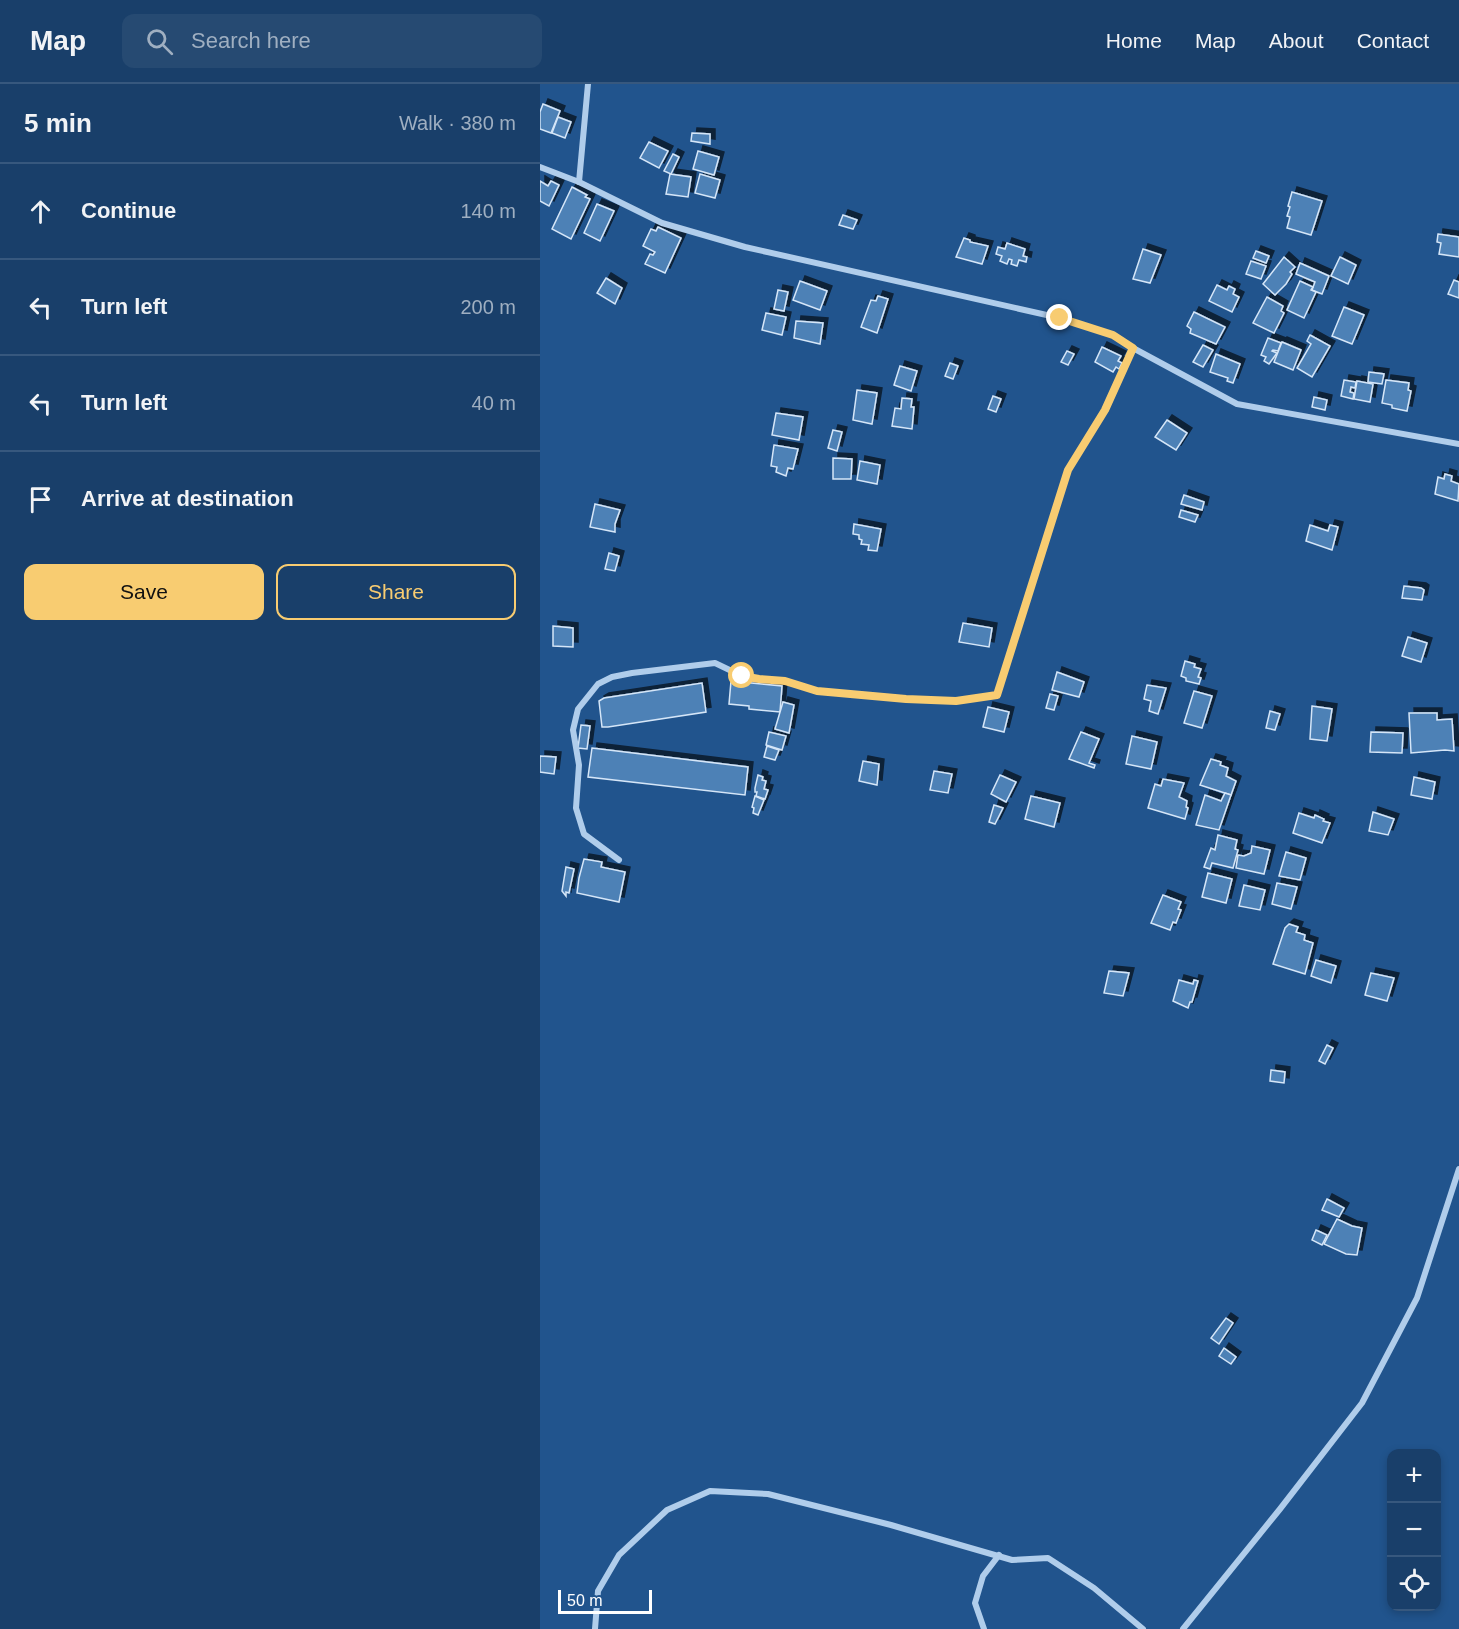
<!DOCTYPE html>
<meta charset="utf-8">
<style>
body{margin:0;font-family:Arial,sans-serif;background:#264a72;color:#f1f3f6}
.controls{position:absolute;right:18px;bottom:18px;display:grid;overflow:hidden;border-radius:12px;box-shadow:0 3px 9px #0003}
.controls button{width:54px;height:54px;display:grid;place-items:center;padding:0;border:0;border-bottom:2px solid #37587e;background:#193f6a;color:#f1f3f6;font:30px sans-serif}
.scale{position:absolute;left:18px;bottom:15px;width:94px;box-sizing:border-box;padding-left:6px;border:3px solid #fff;border-top:0;font-size:16px;line-height:21px;white-space:nowrap;color:#fff;-webkit-text-stroke:4px #21548d;paint-order:stroke}
.stop{position:absolute;width:18px;height:18px;margin:-14px;border:4px solid #f8cc71;border-radius:50%;background:#fff}
.stop.end{background:#f8cc71;border-color:#fff;box-shadow:0 2px 6px #0008}
.list{margin:0;padding:0;list-style:none}
h2{display:flex;justify-content:space-between;align-items:center;height:78px;margin:0;padding:0 24px;font-size:26px}
h2 small{font-size:20px;font-weight:400;color:#9fafc1}
.list li{display:grid;grid-template-columns:39px 1fr auto;gap:18px;align-items:center;box-sizing:border-box;height:96px;padding:0 24px;border-top:2px solid #37587e}
.list b{display:block;font-size:22px;white-space:nowrap}
.list em{font-size:20px;font-style:normal;color:#9fafc1}
.actions{display:flex;gap:12px;padding:18px 24px}
.actions a{flex:1;padding:14px 0;border:2px solid #f8cc71;border-radius:12px;text-align:center;font-size:21px;color:#f8cc71}
.actions .main{background:#f8cc71;color:#111}
.icon{flex:none;width:33px;height:33px;fill:none;stroke:currentColor;stroke-width:2;stroke-linecap:round;stroke-linejoin:round}
.map{position:relative;flex:none;width:919px;height:1545px;overflow:hidden}
header{display:flex;align-items:center;gap:36px;box-sizing:border-box;height:84px;padding:0 30px;background:#193f6a;border-bottom:2px solid #37587e}
header strong{font-size:28px}
nav{display:flex;gap:33px;margin-inline-start:auto;font-size:21px}
.search{width:420px;height:54px;background:#264a72;display:flex;align-items:center;gap:15px;box-sizing:border-box;padding:0 21px;border-radius:12px;color:#9fafc1;font-size:22px}
main{display:flex}
aside{flex:1;background:#193f6a}
.map>svg:first-child{display:block}
.building{fill:#4e81b6;stroke:#d5e6f8;stroke-width:1.5;filter:url(#shadow)}
.lines{fill:none;stroke-linecap:round;stroke-linejoin:round}
.street{stroke:#b0cdeb;stroke-width:6}
.route{stroke:#f8cc71;stroke-width:8}
</style>
<header>
<strong>Map</strong>
<div class="search"><svg class="icon" aria-label="search" viewBox="0 0 24 24"><circle cx="10" cy="10" r="6"/><path d="M15 15l6 6"/></svg>Search here</div>
<nav><a>Home</a><a>Map</a><a>About</a><a>Contact</a></nav>
</header>
<main>
<aside>
<h2>5 min<small>Walk · 380 m</small></h2>
<ul class="list">
<li><svg class="icon" aria-label="ahead" viewBox="0 0 24 24"><path d="M12 20V5M6 11l6-6 6 6"/></svg><div><b>Continue</b></div><em>140 m</em></li>
<li><svg class="icon" aria-label="left" viewBox="0 0 24 24"><path d="M17 20v-9H6M10 6l-5 5 5 5"/></svg><div><b>Turn left</b></div><em>200 m</em></li>
<li><svg class="icon" aria-label="left" viewBox="0 0 24 24"><path d="M17 20v-9H6M10 6l-5 5 5 5"/></svg><div><b>Turn left</b></div><em>40 m</em></li>
<li><svg class="icon" aria-label="arrive" viewBox="0 0 24 24"><path d="M6 21V4h12l-3 4 3 4H6"/></svg><div><b>Arrive at destination</b></div></li>
</ul>
<div class="actions"><a class="main">Save</a><a>Share</a></div>
</aside>
<div class="map">
<svg width="919" height="1545" viewBox="0 0 919 1545">
<defs>
<filter id="shadow"><feDropShadow dx="5" dy="-5" stdDeviation="0" flood-color="#0009"/></filter>
</defs>
<rect width="100%" height="100%" fill="#21548d"/>
<g class="building">
<path d="M3,20l17,7 -9,22 -11,-4v-17z"/>
<path d="M18,33l13,5 -6,16 -13,-5z"/>
<path d="M152,49l18,1v10l-19,-3z"/>
<path d="M109,58l19,9 -9,17 -19,-10z"/>
<path d="M158,67l21,6 -5,18 -21,-6z"/>
<path d="M133,70l6,3 -8,17 -7,-3z"/>
<path d="M130,90l21,3 -3,20 -22,-3z"/>
<path d="M160,90l20,6 -5,18 -20,-5z"/>
<path d="M0,97l8,5 3,-5 8,4 -10,21 -9,-5z"/>
<path d="M32,103l15,8 -2,2 5,2 -19,40 -19,-10z"/>
<path d="M752,108l30,9 -11,34 -24,-7 3,-11 -3,-1 3,-9 -2,-1z"/>
<path d="M57,120l17,7 -14,30 -16,-8z"/>
<path d="M303,131l14,5 -4,9 -14,-4z"/>
<path d="M118,143l23,11 -16,35 -20,-9 5,-10 3,1 2,-3 -12,-6 8,-17 5,2z"/>
<path d="M898,150l21,3v20l-20,-3 2,-11 -4,-1z"/>
<path d="M424,154l6,2v2l18,4 -6,18 -26,-7z"/>
<path d="M467,159l18,6 -2,7 4,1 -1,5 -7,-2 -2,6 -6,-2 1,-4 -3,-1 -2,5 -7,-3 2,-5 -6,-2 2,-7 7,2z"/>
<path d="M603,165l18,6 -11,28 -17,-4z"/>
<path d="M716,167l13,5 -3,7 -13,-5z"/>
<path d="M744,173l11,10 -5,5 2,2 -6,10 -11,11 -12,-11z"/>
<path d="M800,173l16,8 -8,19 -17,-8z"/>
<path d="M711,177l15,5 -5,13 -15,-5z"/>
<path d="M760,179l29,13 -7,18 -10,-4 3,-8 -19,-8z"/>
<path d="M66,194l16,10 -7,16 -18,-11z"/>
<path d="M914,196l5,2v16l-11,-4z"/>
<path d="M260,197l27,10 -7,19 -27,-10z"/>
<path d="M760,197l13,6 -2,3 5,2 -12,26 -17,-8z"/>
<path d="M677,201l10,5 2,-4 6,3 -2,5 6,3 -7,15 -23,-11z"/>
<path d="M238,206l10,2 -4,19 -10,-2z"/>
<path d="M338,212l10,3 -11,34 -16,-6 10,-27 5,1z"/>
<path d="M727,213l16,9 -2,5 3,2 -10,20 -21,-10z"/>
<path d="M804,223l20,8 -12,29 -20,-8z"/>
<path d="M654,228l31,15 -9,17 -26,-11 1,-4 -4,-3z"/>
<path d="M226,229l20,4 -4,18 -20,-5z"/>
<path d="M256,237l27,2 -3,21 -26,-6z"/>
<path d="M770,251l20,11 -18,31 -15,-9 14,-24 -4,-3z"/>
<path d="M728,254l13,5 -3,8 -5,-1 -1,1 5,2 -8,11 -5,-3 2,-4 -5,-2z"/>
<path d="M742,258l19,8 -8,20 -19,-8z"/>
<path d="M663,261l10,5 -10,17 -10,-5z"/>
<path d="M562,263l19,9 -3,5 4,2 -3,6 -3,-2 -3,5 -18,-10z"/>
<path d="M527,267l7,3 -6,11 -7,-3z"/>
<path d="M676,270l24,10 -7,19 -6,-2 1,-3 -18,-6z"/>
<path d="M410,279l8,3 -5,13 -8,-3z"/>
<path d="M360,282l17,5 -6,20 -17,-6z"/>
<path d="M829,288l15,2 -2,10 -14,-2z"/>
<path d="M804,296l12,2 -1,6 -4,-1 -1,5 4,1 -1,6 -12,-3z"/>
<path d="M846,296l23,3 -1,7 3,1 -4,20 -15,-3v-3l-10,-2z"/>
<path d="M817,297l16,3 -3,18 -16,-3z"/>
<path d="M317,306l20,3 -5,31 -19,-4z"/>
<path d="M453,312l8,3 -5,13 -8,-3z"/>
<path d="M774,313l13,3 -2,10 -13,-3z"/>
<path d="M362,314l10,1 -1,8h3l-2,22 -20,-3 3,-18 6,1z"/>
<path d="M236,329l27,4 -4,23 -27,-5z"/>
<path d="M627,336l20,13 -11,17 -21,-13z"/>
<path d="M293,346l9,2 -5,19 -9,-3z"/>
<path d="M234,361l24,4 -5,20 -5,-1 -2,8 -10,-4 1,-5 -6,-1z"/>
<path d="M293,374l19,1 -1,20h-18z"/>
<path d="M320,377l20,4 -3,19 -20,-4z"/>
<path d="M905,390l7,2 -1,5 8,3 -1,17 -23,-7 3,-17 6,2z"/>
<path d="M644,411l20,7 -2,8 -21,-6z"/>
<path d="M55,420l25,6 -5,14v8l-25,-5z"/>
<path d="M641,426l17,5 -3,7 -16,-5z"/>
<path d="M314,440l27,5 -4,22 -9,-1 1,-5 -8,-1 1,-4 -3,-1v-4l-6,-1z"/>
<path d="M770,441l18,6 2,-6 8,2 -6,23 -26,-9z"/>
<path d="M69,469l10,3 -4,15 -10,-2z"/>
<path d="M864,502l17,2 3,2 -2,10 -20,-2z"/>
<path d="M423,539l29,5 -3,19 -30,-5z"/>
<path d="M13,542l20,2v19l-20,-1z"/>
<path d="M868,553l19,6 -6,19 -19,-6z"/>
<path d="M645,577l10,3 -1,3 7,2 -3,8 3,1 -2,6 -13,-3v-3l-5,-2z"/>
<path d="M517,588l27,10 -5,15 -27,-7z"/>
<path d="M191,597l51,5 -2,26 -31,-3v-3l-20,-2z"/>
<path d="M162,599l4,29 -98,15h-6l-3,-26 5,-3z"/>
<path d="M607,601l19,3 -8,26 -9,-3 2,-10 -7,-2z"/>
<path d="M654,607l18,5 -10,32 -18,-5z"/>
<path d="M510,610l8,2 -4,14 -8,-2z"/>
<path d="M243,618l11,3 -5,28 -14,-4z"/>
<path d="M772,622l20,3 -5,32 -17,-2z"/>
<path d="M448,623l21,5 -5,20 -21,-5z"/>
<path d="M730,627l10,3 -5,16 -9,-2z"/>
<path d="M869,629h28v7l15,-1 2,32 -9,-1 -34,3z"/>
<path d="M41,641l9,1 -3,23 -9,-1z"/>
<path d="M229,648l17,4 -4,14 -16,-5z"/>
<path d="M541,648l18,7 -10,24 6,2 -1,3 -25,-9z"/>
<path d="M831,648l32,1 -1,20 -32,-1z"/>
<path d="M592,652l25,6 -6,27 -25,-5z"/>
<path d="M227,662l12,4 -4,10 -11,-3z"/>
<path d="M52,664l156,19 -3,28 -157,-18z"/>
<path d="M0,672l16,1 -2,17 -14,-2z"/>
<path d="M671,675l10,3 -1,3 8,3 -2,8 10,5 -5,14 -31,-10z"/>
<path d="M323,677l16,3 -2,21 -18,-4z"/>
<path d="M394,687l18,3 -4,19 -18,-3z"/>
<path d="M218,691l5,2 -1,3 4,1 -2,8 4,1 -3,9 -9,-3 1,-4h-2v-4z"/>
<path d="M460,691l16,7 -10,20 -15,-8z"/>
<path d="M874,693l21,5 -3,17 -21,-4z"/>
<path d="M623,695l21,4 -5,14 8,4 -1,6 2,1 -3,11 -37,-11 7,-24 6,2z"/>
<path d="M685,709l6,2 -12,35 -23,-5 9,-30 16,6z"/>
<path d="M215,712l9,4 -6,15 -5,-2 1,-5 -2,-1z"/>
<path d="M491,712l29,7 -6,24 -29,-8z"/>
<path d="M454,721l9,3 -8,16 -6,-2z"/>
<path d="M833,728l21,7 -6,16 -19,-4z"/>
<path d="M759,729l15,5 1,-3 9,4 -1,2 7,2 -8,20 -29,-10z"/>
<path d="M678,751l19,5 -2,9 3,1 -5,18 -21,-5 -2,6 -6,-2 7,-19 4,2z"/>
<path d="M712,762l18,4 -6,24 -28,-6 2,-13 6,1 7,-3z"/>
<path d="M746,768l20,6 -6,22 -21,-4z"/>
<path d="M44,775l18,3 -1,5 24,5 -6,30 -42,-9 2,-15z"/>
<path d="M26,783l8,2 -5,24 -3,-1v4l-4,-5z"/>
<path d="M668,789l24,6 -6,24 -24,-6z"/>
<path d="M737,799l20,4 -6,22 -19,-5z"/>
<path d="M704,801l21,5 -5,20 -21,-4z"/>
<path d="M623,811l18,7 -3,7 3,1 -5,13 -3,-1 -3,8 -19,-7z"/>
<path d="M749,840l9,3 -2,5 9,3 -1,5 9,3 -8,31 -32,-10 12,-36z"/>
<path d="M776,876l20,6 -5,17 -20,-7z"/>
<path d="M569,887l20,2 -6,23 -19,-3z"/>
<path d="M831,889l23,5 -7,23 -22,-6z"/>
<path d="M639,896l14,4 1,-4 4,1 -6,21h-2l-2,6 -15,-7z"/>
<path d="M787,961l6,3 -8,16 -6,-3z"/>
<path d="M731,986l14,2 -1,11 -14,-2z"/>
<path d="M787,1115l17,9 -5,9 -17,-7z"/>
<path d="M797,1135l15,7 10,2 -5,27 -11,-1 -22,-10z"/>
<path d="M776,1146l11,5 -5,10 -10,-5z"/>
<path d="M686,1234l7,5 -14,21 -8,-6z"/>
<path d="M684,1264l12,9 -5,7 -12,-8z"/>
</g>
<g class="lines">
<g class="street">
<path d="M0,83l39,15 83,41 83,24 315,71 53,17 20,13 104,56 222,40"/>
<path d="M39,98l9,-98"/>
<path d="M79,776l-35,-26 -8,-26 3,-43 -6,-35 5,-21 20,-25 14,-7 20,-4 83,-10 27,13 17,3 26,2 32,10 89,8 50,2 41,-6 71,-225 37,-60 28,-62"/>
<path d="M55,1545l3,-38 21,-36 48,-45 43,-19 58,3 123,31 121,35 36,-2 46,30 49,41"/>
<path d="M444,1545l-9,-26 8,-27 16,-21"/>
<path d="M643,1545l97,-120 82,-106 55,-105 42,-129"/>
</g>
</g>
<g class="lines">
<path class="route" d="M202,592l17,3 26,2 32,10 89,8 50,2 41,-6 71,-225 37,-60 28,-62 -20,-13 -53,-17"/>
</g>
</svg>
<div class="controls">
<button>+</button>
<button>−</button>
<button><svg class="icon" aria-label="locate" viewBox="0 0 24 24"><circle cx="12" cy="12" r="6"/><path d="M12 2v4M12 18v4M2 12h4M18 12h4"/></svg></button>
</div>
<div class="scale">50 m</div>
<div class="stop" style="left:202px;top:592px"></div>
<div class="stop end" style="left:520px;top:234px"></div>
</div>
</main>
